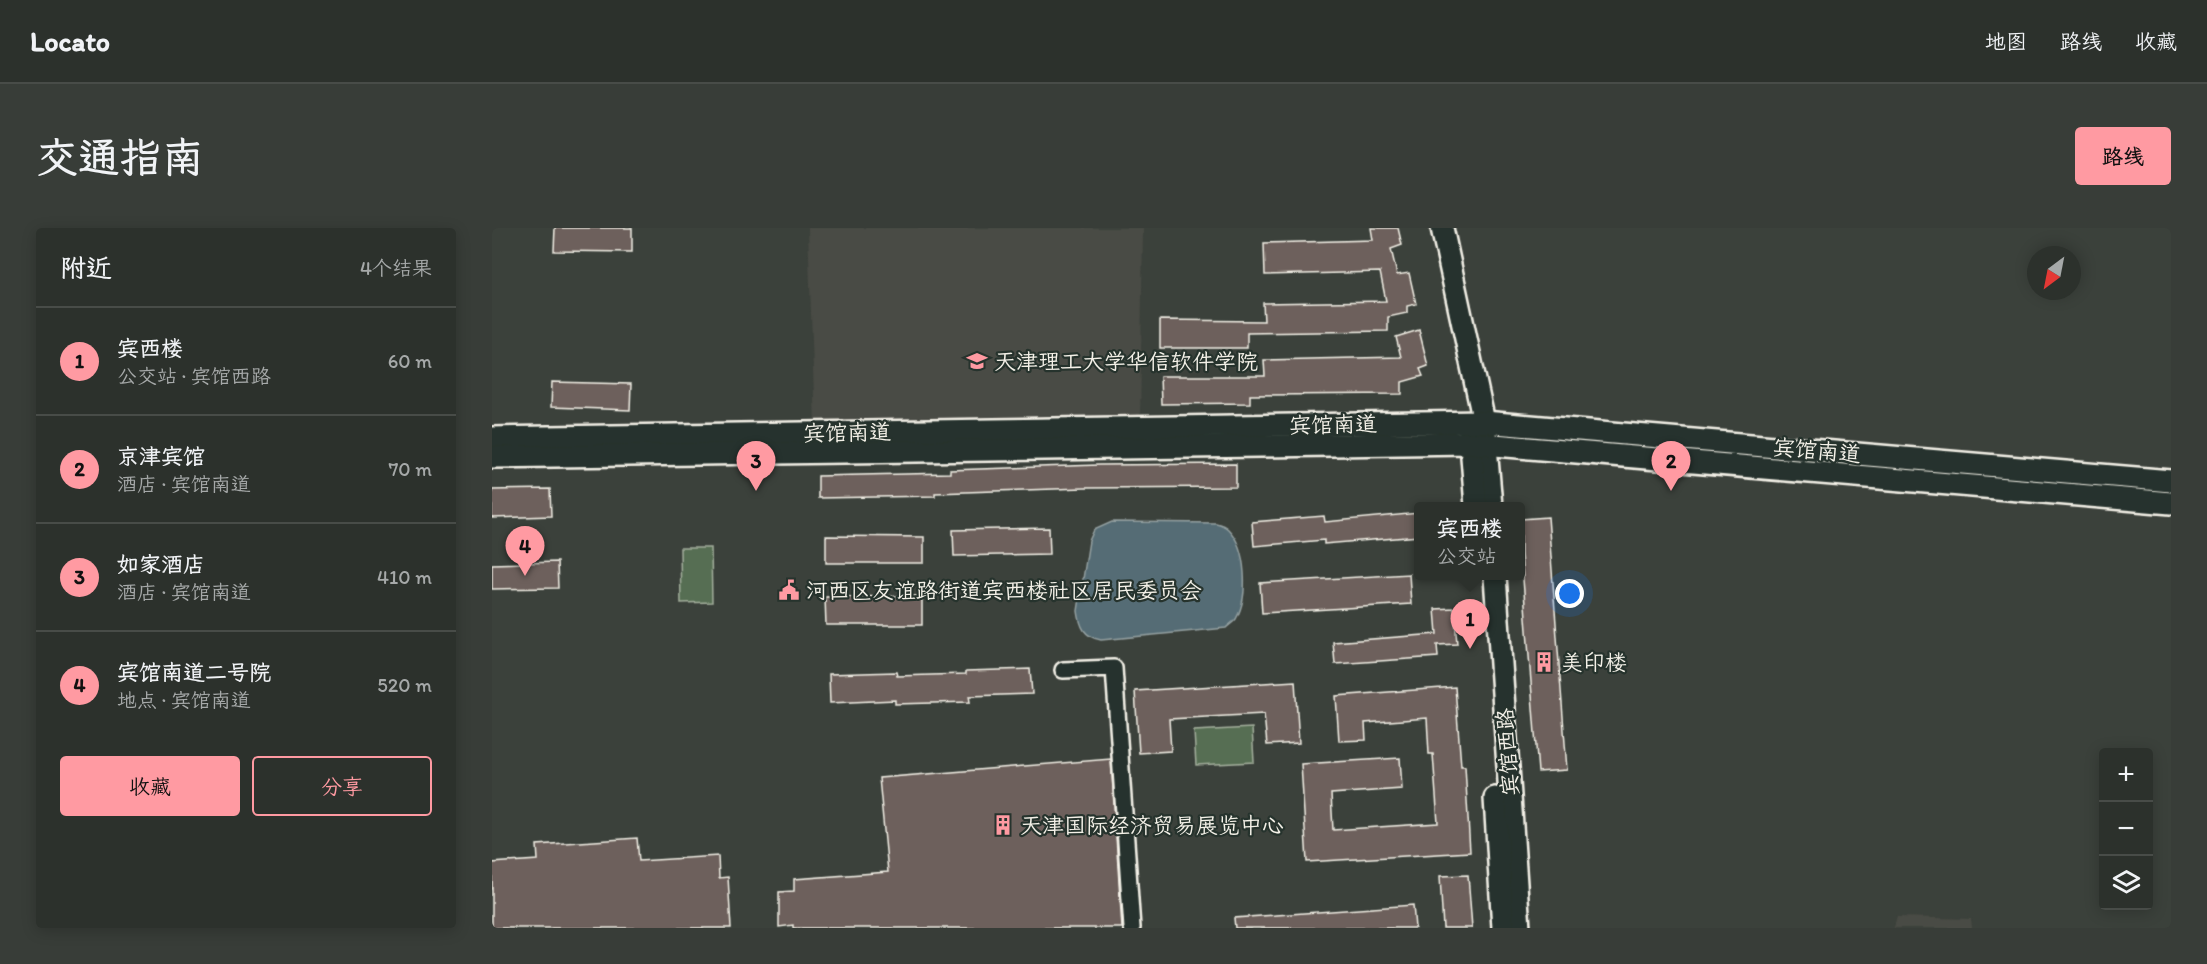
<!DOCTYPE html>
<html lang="zh">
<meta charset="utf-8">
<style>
body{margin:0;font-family:Itim,"LXGW WenKai TC",sans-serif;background:#383d38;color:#f1f3f6}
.controls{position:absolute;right:18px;bottom:18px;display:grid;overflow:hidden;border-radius:6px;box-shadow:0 3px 15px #0003}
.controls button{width:54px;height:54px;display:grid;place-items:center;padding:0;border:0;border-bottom:2px solid #484c48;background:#2c312c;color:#f1f3f6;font:30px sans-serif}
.compass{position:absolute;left:1535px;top:18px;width:54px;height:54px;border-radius:50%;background:#2c312c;box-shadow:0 3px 15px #0003;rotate:212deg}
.you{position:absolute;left:1078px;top:366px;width:21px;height:21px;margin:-15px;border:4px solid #fff;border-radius:50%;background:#1a73e8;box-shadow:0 0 0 9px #1a73e833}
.badge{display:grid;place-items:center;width:39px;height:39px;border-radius:50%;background:#ff9aa2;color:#111;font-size:20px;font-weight:700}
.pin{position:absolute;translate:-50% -50px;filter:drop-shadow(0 2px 3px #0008)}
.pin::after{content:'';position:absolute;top:32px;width:21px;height:18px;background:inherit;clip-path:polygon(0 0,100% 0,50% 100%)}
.popup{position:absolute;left:922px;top:274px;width:111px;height:78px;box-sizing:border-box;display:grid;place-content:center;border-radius:6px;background:#2c312c;filter:drop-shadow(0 2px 4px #0005);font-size:20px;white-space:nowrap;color:#a6a9a9}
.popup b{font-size:22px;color:#f1f3f6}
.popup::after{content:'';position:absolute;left:50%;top:100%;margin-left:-12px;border:12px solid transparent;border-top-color:#2c312c}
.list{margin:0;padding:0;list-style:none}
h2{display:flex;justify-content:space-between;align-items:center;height:78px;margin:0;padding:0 24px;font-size:26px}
h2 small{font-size:20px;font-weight:400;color:#a6a9a9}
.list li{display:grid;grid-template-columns:39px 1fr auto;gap:18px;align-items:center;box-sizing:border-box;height:108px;padding:0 24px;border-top:2px solid #484c48}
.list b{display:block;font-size:22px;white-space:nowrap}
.list p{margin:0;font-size:20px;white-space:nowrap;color:#a6a9a9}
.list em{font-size:20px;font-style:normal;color:#a6a9a9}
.actions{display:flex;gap:12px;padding:18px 24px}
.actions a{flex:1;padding:14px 0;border:2px solid #ff9aa2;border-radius:6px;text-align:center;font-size:21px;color:#ff9aa2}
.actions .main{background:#ff9aa2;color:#111}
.icon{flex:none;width:33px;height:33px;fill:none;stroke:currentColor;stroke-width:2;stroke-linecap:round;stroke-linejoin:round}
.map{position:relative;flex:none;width:1679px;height:700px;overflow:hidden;border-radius:6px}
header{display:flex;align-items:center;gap:36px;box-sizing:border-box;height:84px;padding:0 30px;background:#2c312c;border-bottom:2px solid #484c48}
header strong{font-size:28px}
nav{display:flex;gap:33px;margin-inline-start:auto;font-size:21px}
.intro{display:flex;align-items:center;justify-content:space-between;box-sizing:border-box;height:144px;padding:0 36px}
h1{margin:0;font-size:42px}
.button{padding:15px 27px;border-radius:6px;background:#ff9aa2;color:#111;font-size:21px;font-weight:700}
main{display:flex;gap:36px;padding:0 36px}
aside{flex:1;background:#2c312c;border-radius:6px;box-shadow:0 3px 15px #0003}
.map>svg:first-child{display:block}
.built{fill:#4a4b45}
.green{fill:#566e53;stroke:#a5b09e;stroke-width:1.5}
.water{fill:#556c74;stroke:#95a1a2;stroke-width:1.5}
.building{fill:#6d615b;stroke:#f4f1e8;stroke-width:1.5}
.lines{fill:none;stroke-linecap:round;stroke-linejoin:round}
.street-casing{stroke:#f4f1e8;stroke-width:20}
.secondary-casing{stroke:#f4f1e8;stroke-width:26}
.street{stroke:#26332d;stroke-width:15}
.secondary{stroke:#26332d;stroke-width:21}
.labels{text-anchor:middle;stroke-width:4.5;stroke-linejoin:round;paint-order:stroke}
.poi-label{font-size:22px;fill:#f4f1e8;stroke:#26332d;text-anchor:start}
.street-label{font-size:22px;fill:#f4f1e8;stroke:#26332d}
</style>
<header>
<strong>Locato</strong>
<nav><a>地图</a><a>路线</a><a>收藏</a></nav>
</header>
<div class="intro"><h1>交通指南</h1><a class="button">路线</a></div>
<main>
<aside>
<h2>附近<small>4个结果</small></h2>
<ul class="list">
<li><span class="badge">1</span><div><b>宾西楼</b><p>公交站 · 宾馆西路</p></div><em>60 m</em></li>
<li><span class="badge">2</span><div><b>京津宾馆</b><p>酒店 · 宾馆南道</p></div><em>70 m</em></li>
<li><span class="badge">3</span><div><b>如家酒店</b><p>酒店 · 宾馆南道</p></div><em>410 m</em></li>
<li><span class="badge">4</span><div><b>宾馆南道二号院</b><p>地点 · 宾馆南道</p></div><em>520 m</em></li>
</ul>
<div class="actions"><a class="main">收藏</a><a>分享</a></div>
</aside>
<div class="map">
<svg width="1679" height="700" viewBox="0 0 1679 700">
<rect width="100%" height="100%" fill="#3b413b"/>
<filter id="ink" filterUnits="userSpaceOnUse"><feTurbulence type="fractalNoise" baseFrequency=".0167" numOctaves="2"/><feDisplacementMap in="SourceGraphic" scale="12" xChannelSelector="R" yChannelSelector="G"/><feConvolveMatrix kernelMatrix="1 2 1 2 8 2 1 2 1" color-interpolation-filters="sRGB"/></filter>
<g filter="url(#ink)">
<g class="built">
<path d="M316,0h335l-3,192 -325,5z"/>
<path d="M1405,689l74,2 1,9h-78z"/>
</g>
<g class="green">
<path d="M188,320h31l1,54 -31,1z"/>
<path d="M760,500l2,34 -58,3 -2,-34z"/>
</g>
<path class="water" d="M620,294l104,1c4,1 9,3 12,6 19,19 21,67 8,90 -2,3 -7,6 -10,9l-125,12c-17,-3 -21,-14 -23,-29l11,-70 5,-11z"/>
<g class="building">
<path d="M63,0h77v24l-78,-1z"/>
<path d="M879,0h27l4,17 -11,4 6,26 12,-2 7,31 -9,2v7l-19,4v14l-141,2v15h-87v-28l104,1 -1,-18 123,-2 -6,-29 -115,3 -1,-32 109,-3z"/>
<path d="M927,102l9,36 -8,3 3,7 -21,6v12l-152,1v8l-89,1 -1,-28h105l-1,-16 137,-3 -5,-20z"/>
<path d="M60,154l79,2 -1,26 -79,-3z"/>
<path d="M744,236v23l-152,1 -149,5v3l-117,2v-22l132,-3v-3l149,-5z"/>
<path d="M58,261l1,27 -59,2v-28z"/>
<path d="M927,285v23l-95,8v-4l-70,6 -2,-24 72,-6 1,6z"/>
<path d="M1056,289l19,253 -29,2 -17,-219v-34z"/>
<path d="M557,300l1,26 -96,2 -1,-26z"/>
<path d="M334,308l98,1v26h-98z"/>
<path d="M65,334l1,26 -66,1v-25z"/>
<path d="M917,346l2,30 -149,9 -2,-30z"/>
<path d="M430,368v29h-96l-1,-28z"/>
<path d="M962,380l3,36 -20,1 1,12 -103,7 -2,-22 104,-8 -2,-25z"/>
<path d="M538,441l2,25 -63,2 1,6 -75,2v-4l-65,3 -1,-29 67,-2 1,4 69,-2v-3z"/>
<path d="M803,453l4,62 -32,2 -3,-31 -95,5 2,32 -32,2 -4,-62z"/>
<path d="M963,459l6,79h4l5,86 -163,10 -6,-98 99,-6 2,31 -71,5 2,36 105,-7 -5,-69h-4l-2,-36 -62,5 1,17 -27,1 -3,-45z"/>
<path d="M619,531l11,169h-329v-3l-14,2v-35l15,-1v-12l94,-7 -9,-94z"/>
<path d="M145,610l2,23 79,-5 1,22 9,-1 3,51h-239v-65l46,-3 -1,-15z"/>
<path d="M976,647l4,53h-29l-3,-52z"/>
<path d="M921,677l2,23h-180l-1,-10z"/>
</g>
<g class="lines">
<g class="street-casing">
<path id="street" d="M571,442l51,-2 18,260"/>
</g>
<g class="secondary-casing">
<g id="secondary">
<path d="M950,0l42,194 7,84"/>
<path d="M978,204l6,74"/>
<path d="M0,210l992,-16 687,59"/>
<path d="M0,229l979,-14 700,60"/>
<path d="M1003,348l24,352"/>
<path d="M1003,570l8,130"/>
</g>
</g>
<use href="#street" class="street"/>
<use href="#secondary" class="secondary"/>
</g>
</g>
<defs>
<g id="university-bare" transform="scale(1.62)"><path d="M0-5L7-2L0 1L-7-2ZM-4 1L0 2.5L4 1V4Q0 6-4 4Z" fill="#ff9aa2" stroke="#26332d" stroke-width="2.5" paint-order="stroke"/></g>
<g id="civic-bare" transform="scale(1.62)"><path d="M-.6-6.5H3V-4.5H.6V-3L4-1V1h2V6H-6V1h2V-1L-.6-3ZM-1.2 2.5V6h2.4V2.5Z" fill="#ff9aa2" stroke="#26332d" stroke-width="2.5" paint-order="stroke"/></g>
<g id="building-bare" transform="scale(1.62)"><path d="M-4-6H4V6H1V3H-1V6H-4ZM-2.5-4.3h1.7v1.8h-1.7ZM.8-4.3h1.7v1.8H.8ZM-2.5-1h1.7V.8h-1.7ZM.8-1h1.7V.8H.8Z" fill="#ff9aa2" stroke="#26332d" stroke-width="2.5" paint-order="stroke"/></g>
</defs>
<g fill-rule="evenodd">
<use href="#university-bare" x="485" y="133"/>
<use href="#civic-bare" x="297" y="362"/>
<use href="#building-bare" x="1052" y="434"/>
<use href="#building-bare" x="511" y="597"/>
</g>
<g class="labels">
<g class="poi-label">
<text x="502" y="141">天津理工大学华信软件学院</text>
<text x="314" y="370">河西区友谊路街道宾西楼社区居民委员会</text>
<text x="1069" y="442">美印楼</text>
<text x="528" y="605">天津国际经济贸易展览中心</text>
</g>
<g class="street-label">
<text transform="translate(841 196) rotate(-1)" y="8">宾馆南道</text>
<text transform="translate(355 204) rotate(-1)" y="8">宾馆南道</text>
<text transform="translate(1325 222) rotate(5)" y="8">宾馆南道</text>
<text transform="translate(1015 524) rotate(-94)" y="8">宾馆西路</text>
</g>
</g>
</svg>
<div class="controls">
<button>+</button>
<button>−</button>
<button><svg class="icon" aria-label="layers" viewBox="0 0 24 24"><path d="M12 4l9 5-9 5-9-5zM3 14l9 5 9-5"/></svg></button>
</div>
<svg class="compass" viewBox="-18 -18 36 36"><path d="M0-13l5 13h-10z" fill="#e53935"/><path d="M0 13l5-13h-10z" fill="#a6a9a9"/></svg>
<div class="you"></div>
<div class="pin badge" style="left:978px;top:421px">1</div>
<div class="popup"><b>宾西楼</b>公交站</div>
<div class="pin badge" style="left:1179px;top:263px">2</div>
<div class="pin badge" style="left:264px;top:263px">3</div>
<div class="pin badge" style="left:33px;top:348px">4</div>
</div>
</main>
